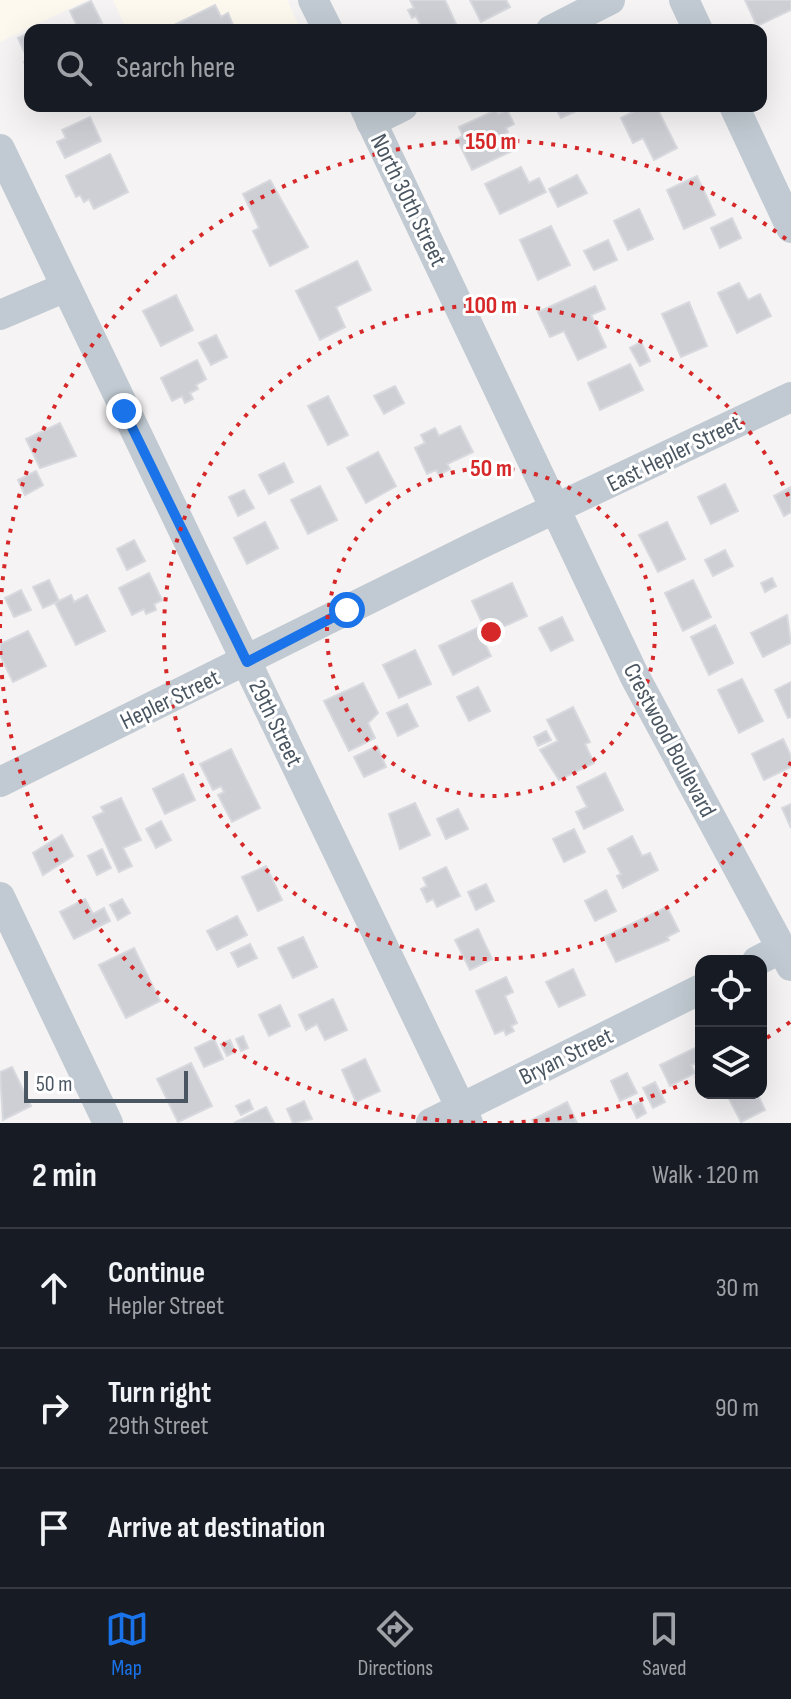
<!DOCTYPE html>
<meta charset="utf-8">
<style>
body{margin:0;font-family:"Sofia Sans Condensed",sans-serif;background:#20242c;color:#f1f3f6}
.controls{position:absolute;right:24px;bottom:24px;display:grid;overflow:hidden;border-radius:16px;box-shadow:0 8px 32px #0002}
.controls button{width:72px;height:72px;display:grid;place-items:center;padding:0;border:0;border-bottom:2px solid #363941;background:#171b24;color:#f1f3f6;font:40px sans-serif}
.scale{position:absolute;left:24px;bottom:20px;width:164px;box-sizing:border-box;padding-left:8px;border:4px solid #4a5661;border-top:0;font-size:22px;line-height:28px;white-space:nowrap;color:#4a5661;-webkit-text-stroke:6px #fff;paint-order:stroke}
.stop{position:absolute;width:24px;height:24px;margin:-18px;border:6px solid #1a73e8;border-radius:50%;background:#fff}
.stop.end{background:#1a73e8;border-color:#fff;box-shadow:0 2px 8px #0008}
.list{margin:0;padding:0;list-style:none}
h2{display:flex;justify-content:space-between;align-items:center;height:104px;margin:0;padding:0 32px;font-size:34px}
h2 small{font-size:26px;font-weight:400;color:#9ea1a6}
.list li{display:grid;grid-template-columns:52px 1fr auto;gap:24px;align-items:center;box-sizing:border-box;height:120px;padding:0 32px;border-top:2px solid #363941}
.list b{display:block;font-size:30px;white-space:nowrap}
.list p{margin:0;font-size:26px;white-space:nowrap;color:#9ea1a6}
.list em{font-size:26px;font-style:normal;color:#9ea1a6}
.icon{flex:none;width:44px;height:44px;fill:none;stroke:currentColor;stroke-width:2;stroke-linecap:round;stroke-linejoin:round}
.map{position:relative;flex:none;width:791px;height:1123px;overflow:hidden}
.search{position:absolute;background:#171b24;box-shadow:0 8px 32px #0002;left:24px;right:24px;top:24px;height:88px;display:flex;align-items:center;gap:20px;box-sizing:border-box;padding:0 28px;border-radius:16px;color:#9ea1a6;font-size:30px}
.sheet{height:464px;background:#171b24}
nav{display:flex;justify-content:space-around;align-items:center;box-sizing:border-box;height:112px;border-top:2px solid #363941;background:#171b24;font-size:22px;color:#9ea1a6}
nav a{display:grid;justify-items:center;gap:4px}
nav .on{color:#1a73e8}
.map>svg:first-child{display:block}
.commercial{fill:#fdf9ef}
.building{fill:#cdcfd5;stroke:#d7d9de;stroke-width:2}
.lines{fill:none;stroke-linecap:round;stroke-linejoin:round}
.minor{stroke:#c1cad2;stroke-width:30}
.route{stroke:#1a73e8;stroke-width:10}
.ring{fill:none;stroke:#d62828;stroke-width:4;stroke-dasharray:4 8}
.labels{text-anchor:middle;stroke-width:6;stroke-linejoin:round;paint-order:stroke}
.street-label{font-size:24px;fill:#4a5661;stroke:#fff}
.centre{fill:#d62828;stroke:#fff;stroke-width:4}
.ring-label{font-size:24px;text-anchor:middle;font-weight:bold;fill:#d62828;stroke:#fff;stroke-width:6;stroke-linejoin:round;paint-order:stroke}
</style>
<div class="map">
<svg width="791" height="1123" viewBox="0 0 791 1123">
<rect width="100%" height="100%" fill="#f5f3f3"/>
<g class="commercial">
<path d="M0,0h87l-87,42z"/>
<path d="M113,0h174l14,30h-174z"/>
</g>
<g class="building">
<path d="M410,0h35l11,24 -12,6h-21l-7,-14 -4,2 -4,-8 6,-2z"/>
<path d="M470,0h36l4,7 -29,15z"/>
<path d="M745,0h46v10l-34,16z"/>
<path d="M91,1l11,22 -23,7 -9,-19z"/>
<path d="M215,5l6,12 7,-4 7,17h-71z"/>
<path d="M30,32v41l-1,1 -5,-12 4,-2 -10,-22z"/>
<path d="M555,106h32l-26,12z"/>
<path d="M644,106h12l21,42 -23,12 -11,-22 -10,5 -12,-25z"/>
<path d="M496,110l2,4 9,-4 7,14 -8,4 2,4 -4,2 8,17 -40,19 -15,-31 6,-3 -4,-9z"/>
<path d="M90,117l11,24 -36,17 -8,-16 9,-4 -4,-8z"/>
<path d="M110,154l18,38 -34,17 -5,-10 -5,3 -4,-7 -4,2 -10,-21z"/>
<path d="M521,167l8,16 10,-5 7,14 -46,22 -15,-30z"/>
<path d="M577,175l10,18 -29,14 -9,-18z"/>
<path d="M697,176l18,39 -31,14 -17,-39z"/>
<path d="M270,180l38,67 -38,19 -17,-35 6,-3 -16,-34z"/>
<path d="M639,209l14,30 -25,11 -14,-29z"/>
<path d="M732,218l9,20 -21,10 -9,-20z"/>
<path d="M551,226l19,39 -32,15 -18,-40z"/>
<path d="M608,240l9,20 -23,10 -10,-19z"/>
<path d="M357,261l14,29 -35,17 9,20 -25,13 -24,-49z"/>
<path d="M739,283l9,17 12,-6 11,22 -34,17 -19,-40z"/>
<path d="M595,286l10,23 -14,6 15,32 -28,13 -14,-29 -14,6 -12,-25z"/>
<path d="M176,295l17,35 -32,16 -18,-35z"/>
<path d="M689,302l18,44 -26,11 -19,-43z"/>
<path d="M216,335l11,22 -16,8 -12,-22z"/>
<path d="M641,342l9,19 -10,5 -10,-18z"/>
<path d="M197,360l9,19 -10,6 2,4 -8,4 3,6 -8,4 -3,-7 -10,5 -11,-23z"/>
<path d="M630,364l13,26 -43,20 -12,-27z"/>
<path d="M395,386l9,17 -20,11 -10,-18z"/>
<path d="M328,396l20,39 -20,10 -20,-39z"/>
<path d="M60,423l16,33 -36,12 -14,-29z"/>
<path d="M460,426l13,26 -26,12 3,5 -11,6 -3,-5 -9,4 -12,-26 10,-5 -4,-8 14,-7 4,8z"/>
<path d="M378,452l18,34 -30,17 -19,-35z"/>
<path d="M284,463l9,19 -24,12 -10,-19z"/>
<path d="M36,471l7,14 -18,10 -7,-15z"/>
<path d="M725,484l13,27 -27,13 -13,-27z"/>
<path d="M320,486l17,34 -29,14 -17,-34z"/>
<path d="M791,487v25l-7,4 -10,-20z"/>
<path d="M244,490l10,18 -16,8 -9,-19z"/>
<path d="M265,522l13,26 -31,16 -13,-26z"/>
<path d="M667,522l18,37 -27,13 -19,-37z"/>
<path d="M134,540l11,21 -18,9 -10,-21z"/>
<path d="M725,550l8,16 -20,10 -8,-16z"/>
<path d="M149,573l13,27 -8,4 2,6 -10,4 -2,-5 -12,6 -13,-27z"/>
<path d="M772,578l4,8 -11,6 -4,-9z"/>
<path d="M49,580l10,21 -16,7 -10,-21z"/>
<path d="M693,580l18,37 -28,14 -18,-38z"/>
<path d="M512,583l15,33 -40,18 -15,-33z"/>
<path d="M21,590l10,20 -17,7 -9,-19z"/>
<path d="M71,595l3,7 13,-7 18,36 -29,14 -21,-42z"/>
<path d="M787,615l4,28 -28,14 -12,-24z"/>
<path d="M562,617l11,23 -22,11 -12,-23z"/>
<path d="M715,625l18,38 -24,12 -18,-38z"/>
<path d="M477,628l14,28 -38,19 -14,-29z"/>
<path d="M28,631l18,35 -33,16 -13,-27v-11z"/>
<path d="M415,650l16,34 -32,14 -16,-33z"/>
<path d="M742,679l21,42 -24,12 -21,-43z"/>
<path d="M791,682v35l-3,1 -13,-28z"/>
<path d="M363,683l15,30 -10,10 7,15 -26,13 -25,-50z"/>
<path d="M478,687l12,24 -21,10 -12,-24z"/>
<path d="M407,704l11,22 -20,10 -11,-23z"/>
<path d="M573,707l17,35 -5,2 9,19 -35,17 -19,-30 18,-9 -11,-21z"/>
<path d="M546,731l5,9 -13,6 -4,-9z"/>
<path d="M783,739l8,17v11l-27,13 -12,-26z"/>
<path d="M377,746l9,21 -22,10 -10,-20z"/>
<path d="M231,749l29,59 -28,14 -14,-27 6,-3 -3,-6 -8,4 -13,-26z"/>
<path d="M605,773l18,37 -39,19 -8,-17 11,-5 -10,-20z"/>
<path d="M183,774l12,26 -30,14 -12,-25z"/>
<path d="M121,798l20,42 -18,8 9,18 -13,6 -26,-55 11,-5 -3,-5z"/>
<path d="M415,803l15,32 -30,14 -11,-35z"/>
<path d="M791,804v24l-9,-20z"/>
<path d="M458,809l10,20 -22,10 -9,-20z"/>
<path d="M161,821l10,19 -15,8 -10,-19z"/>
<path d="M574,829l11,23 -21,10 -11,-23z"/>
<path d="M62,835l11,21 -30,19 -10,-22z"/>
<path d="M632,836l10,20 8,-3 8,17 -35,18 -6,-12 4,-2 -13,-25z"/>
<path d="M102,849l9,19 -14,7 -9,-19z"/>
<path d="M266,866l16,34 -24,11 -16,-34z"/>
<path d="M446,867l14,29 -23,11 -4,-8 -6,3 -6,-13 6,-3 -4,-8z"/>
<path d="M486,884l8,17 -18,9 -8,-18z"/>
<path d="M606,890l10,21 -21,10 -10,-20z"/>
<path d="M85,899l8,15 11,-6 6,13 -36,18 -14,-27z"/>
<path d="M122,899l8,14 -12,7 -8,-15z"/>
<path d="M667,907l12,24 -12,6 2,3 -53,22 -12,-25z"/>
<path d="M237,916l10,19 -30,15 -10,-19z"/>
<path d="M478,929l14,30 -22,11 -15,-30z"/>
<path d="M303,937l14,30 -24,11 -15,-30z"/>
<path d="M250,944l7,14 -19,9 -7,-14z"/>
<path d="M134,948l26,53 -34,17 -27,-53z"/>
<path d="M573,969l12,26 -26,12 -13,-25z"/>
<path d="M506,977l7,15 -8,4 12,27 -6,3 3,5 -8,4 -2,-5 -9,4 -19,-43z"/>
<path d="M333,999l14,31 -22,10 -8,-16 -11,6 -7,-15z"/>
<path d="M280,1005l10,21 -21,10 -10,-21z"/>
<path d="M243,1036l5,12 -7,3 -5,-12z"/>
<path d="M214,1039l9,20 -19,8 -9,-19z"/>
<path d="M230,1040l5,12 -8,4 -6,-12z"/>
<path d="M701,1045v17l-10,3 4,8 -25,13 -10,-21z"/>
<path d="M365,1059l15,32 -24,11 -14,-32z"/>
<path d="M191,1063l21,43 -34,16 -21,-43z"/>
<path d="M12,1067l19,39 -28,14 -3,-48z"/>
<path d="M627,1073l10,20 -17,8 -9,-20z"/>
<path d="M655,1082l10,20 -12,6 -10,-20z"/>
<path d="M726,1093h31l8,17 -24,12z"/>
<path d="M249,1100l4,9 -12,6 -5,-9z"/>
<path d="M304,1101l8,18 -19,4 -6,-14z"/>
<path d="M641,1101l5,12 -9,5 -6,-12z"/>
<path d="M567,1102l10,21h-43l-2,-3z"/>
<path d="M266,1107l8,16h-40z"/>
</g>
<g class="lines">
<g class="minor">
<path d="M313,0l15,30"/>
<path d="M684,0l14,30"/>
<path d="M551,30l59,-30"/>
<path d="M364,106l271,571 156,289"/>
<path d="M734,106l57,122"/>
<path d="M371,122l32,-16"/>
<path d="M0,149l468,974"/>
<path d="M0,315l66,-28"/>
<path d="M0,782l476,-236 315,-149"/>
<path d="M0,897l108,226"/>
<path d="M757,961l25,-13"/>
<path d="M431,1123l270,-134"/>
</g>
</g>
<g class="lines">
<path class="route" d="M124,411l123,251 100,-52"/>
</g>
<g class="ring">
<circle cx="491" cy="632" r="164"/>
<path d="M791 762A327 327 0 1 1 791 502"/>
<path d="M790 1022A491 491 0 0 1 762 1041M699 1077A491 491 0 0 1 495 1123M487 1123A491 491 0 0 1 0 636M0 628A491 491 0 0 1 790 242"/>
</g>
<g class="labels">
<g class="street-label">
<text transform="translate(409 200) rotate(64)" y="8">North 30th Street</text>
<text transform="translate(674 453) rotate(-26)" y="8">East Hepler Street</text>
<text transform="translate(170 699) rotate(-26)" y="8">Hepler Street</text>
<text transform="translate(276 723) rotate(64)" y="8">29th Street</text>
<text transform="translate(670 740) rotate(62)" y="8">Crestwood Boulevard</text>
<text transform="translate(566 1056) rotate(-26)" y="8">Bryan Street</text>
</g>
</g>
<circle cx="491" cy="632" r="12" class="centre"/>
<g class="ring-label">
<text x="491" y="149">150 m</text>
<text x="491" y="313">100 m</text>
<text x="491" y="476">50 m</text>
</g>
</svg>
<div class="controls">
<button><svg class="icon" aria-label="locate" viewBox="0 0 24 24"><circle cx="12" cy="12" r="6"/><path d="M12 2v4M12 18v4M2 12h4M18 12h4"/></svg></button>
<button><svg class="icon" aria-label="layers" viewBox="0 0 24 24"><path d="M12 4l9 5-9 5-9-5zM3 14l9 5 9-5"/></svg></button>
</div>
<div class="scale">50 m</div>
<div class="stop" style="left:347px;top:610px"></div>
<div class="stop end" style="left:124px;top:411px"></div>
<div class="search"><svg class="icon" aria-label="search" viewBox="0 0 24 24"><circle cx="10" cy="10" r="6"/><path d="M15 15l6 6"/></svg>Search here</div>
</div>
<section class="sheet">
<h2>2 min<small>Walk · 120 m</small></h2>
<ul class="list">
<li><svg class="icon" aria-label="ahead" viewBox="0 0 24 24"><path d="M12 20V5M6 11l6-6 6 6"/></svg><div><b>Continue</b><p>Hepler Street</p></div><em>30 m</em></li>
<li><svg class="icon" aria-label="right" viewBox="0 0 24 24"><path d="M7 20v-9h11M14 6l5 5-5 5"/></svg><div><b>Turn right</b><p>29th Street</p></div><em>90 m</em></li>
<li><svg class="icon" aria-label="arrive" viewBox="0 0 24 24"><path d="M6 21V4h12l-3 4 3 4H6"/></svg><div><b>Arrive at destination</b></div></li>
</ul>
</section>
<nav>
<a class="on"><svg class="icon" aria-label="map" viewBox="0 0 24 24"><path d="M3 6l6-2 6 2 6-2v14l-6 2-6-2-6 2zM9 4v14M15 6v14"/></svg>Map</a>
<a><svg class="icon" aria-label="directions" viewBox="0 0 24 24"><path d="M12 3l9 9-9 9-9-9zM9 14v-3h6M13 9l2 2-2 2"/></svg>Directions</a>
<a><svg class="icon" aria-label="saved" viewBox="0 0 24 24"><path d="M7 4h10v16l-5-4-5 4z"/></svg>Saved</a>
</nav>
